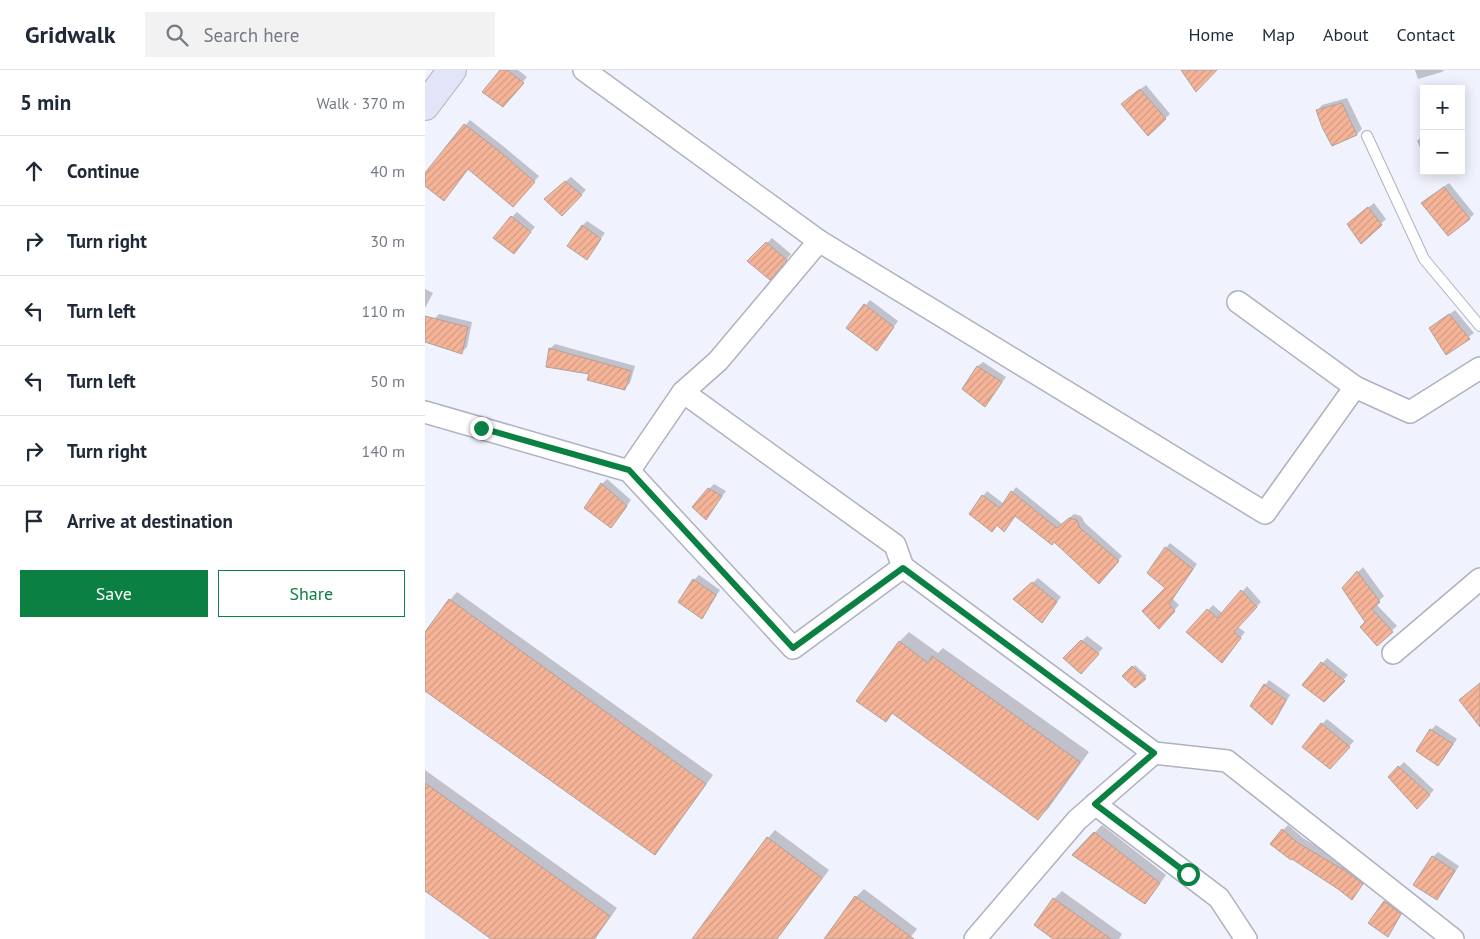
<!DOCTYPE html>
<meta charset="utf-8">
<style>
body{margin:0;font-family:"PT Sans",sans-serif;background:#f2f2f3;color:#1f2937}
.controls{position:absolute;right:15px;top:15px;display:grid;overflow:hidden;border-radius:0px;box-shadow:0 2px 12px #0003}
.controls button{width:45px;height:45px;display:grid;place-items:center;padding:0;border:0;border-bottom:1px solid #e0e1e3;background:#fff;color:#1f2937;font:25px sans-serif}
.stop{position:absolute;width:15px;height:15px;margin:-11px;border:4px solid #0b8043;border-radius:50%;background:#fff}
.stop.end{background:#0b8043;border-color:#fff;box-shadow:0 1px 5px #0008}
.list{margin:0;padding:0;list-style:none}
h2{display:flex;justify-content:space-between;align-items:center;height:65px;margin:0;padding:0 20px;font-size:21px}
h2 small{font-size:16px;font-weight:400;color:#747a83}
.list li{display:grid;grid-template-columns:32px 1fr auto;gap:15px;align-items:center;box-sizing:border-box;height:70px;padding:0 20px;border-top:1px solid #e0e1e3}
.list b{display:block;font-size:19px;white-space:nowrap}
.list em{font-size:16px;font-style:normal;color:#747a83}
.actions{display:flex;gap:10px;padding:15px 20px}
.actions a{flex:1;padding:11px 0;border:1px solid #0b8043;border-radius:0px;text-align:center;font-size:18px;color:#0b8043}
.actions .main{background:#0b8043;color:#fff}
.icon{flex:none;width:28px;height:28px;fill:none;stroke:currentColor;stroke-width:2;stroke-linecap:round;stroke-linejoin:round}
.map{position:relative;flex:none;width:1055px;height:869px;overflow:hidden}
header{display:flex;align-items:center;gap:30px;box-sizing:border-box;height:70px;padding:0 25px;background:#fff;border-bottom:1px solid #e0e1e3}
header strong{font-size:24px}
nav{display:flex;gap:28px;margin-inline-start:auto;font-size:18px}
.search{width:350px;height:45px;background:#f2f2f3;display:flex;align-items:center;gap:12px;box-sizing:border-box;padding:0 18px;border-radius:0px;color:#747a83;font-size:19px}
main{display:flex}
aside{flex:1;background:#fff}
.map>svg:first-child{display:block}
.shadow{fill:#0003}
.building{fill:url(#building-hatch);stroke:#b1a29b}
.lines{fill:none;stroke-linecap:round;stroke-linejoin:round}
.lane-casing{stroke:#afb1c0;stroke-width:12}
.street-casing{stroke:#afb1c0;stroke-width:24}
.secondary-casing{stroke:#afb1c0;stroke-width:30}
.lane{stroke:#fff;stroke-width:10}
.street{stroke:#fff;stroke-width:21}
.secondary{stroke:#e2e4f7;stroke-width:28}
.route{stroke:#0b8043;stroke-width:6}
</style>
<header>
<strong>Gridwalk</strong>
<div class="search"><svg class="icon" aria-label="search" viewBox="0 0 24 24"><circle cx="10" cy="10" r="6"/><path d="M15 15l6 6"/></svg>Search here</div>
<nav><a>Home</a><a>Map</a><a>About</a><a>Contact</a></nav>
</header>
<main>
<aside>
<h2>5 min<small>Walk · 370 m</small></h2>
<ul class="list">
<li><svg class="icon" aria-label="ahead" viewBox="0 0 24 24"><path d="M12 20V5M6 11l6-6 6 6"/></svg><div><b>Continue</b></div><em>40 m</em></li>
<li><svg class="icon" aria-label="right" viewBox="0 0 24 24"><path d="M7 20v-9h11M14 6l5 5-5 5"/></svg><div><b>Turn right</b></div><em>30 m</em></li>
<li><svg class="icon" aria-label="left" viewBox="0 0 24 24"><path d="M17 20v-9H6M10 6l-5 5 5 5"/></svg><div><b>Turn left</b></div><em>110 m</em></li>
<li><svg class="icon" aria-label="left" viewBox="0 0 24 24"><path d="M17 20v-9H6M10 6l-5 5 5 5"/></svg><div><b>Turn left</b></div><em>50 m</em></li>
<li><svg class="icon" aria-label="right" viewBox="0 0 24 24"><path d="M7 20v-9h11M14 6l5 5-5 5"/></svg><div><b>Turn right</b></div><em>140 m</em></li>
<li><svg class="icon" aria-label="arrive" viewBox="0 0 24 24"><path d="M6 21V4h12l-3 4 3 4H6"/></svg><div><b>Arrive at destination</b></div></li>
</ul>
<div class="actions"><a class="main">Save</a><a>Share</a></div>
</aside>
<div class="map">
<svg width="1055" height="869" viewBox="0 0 1055 869">
<defs>
<pattern id="building-hatch" width="6" height="6" patternUnits="userSpaceOnUse" patternTransform="scale(1.25)"><rect width="6" height="6" fill="#f5b498"/><path d="M-1 1l2-2M0 6l6-6M5 7l2-2" fill="none" stroke="#d29a83"/></pattern>
</defs>
<rect width="100%" height="100%" fill="#f0f2fe"/>
<g class="shadow">
<path d="M77,0h16l9,7 -19,24z"/>
<path d="M990,0h29l-2,2 -24,7z"/>
<path d="M721,15l24,29 -22,20 -21,-35z"/>
<path d="M922,28l15,31 -5,5 -25,10 -14,-34 4,-5z"/>
<path d="M45,50l33,26 36,30 -21,24 -49,-32 -25,31 -19,-14v-10z"/>
<path d="M997,66h2v20l-7,-15z"/>
<path d="M146,107l15,13 -25,24 -11,-20z"/>
<path d="M1024,113l25,31 -5,5 -46,-16 5,-5z"/>
<path d="M949,133l12,16 -24,23 -8,-23z"/>
<path d="M92,142l18,15 -17,20 -6,-30z"/>
<path d="M162,151l18,12 -18,25 -5,-32z"/>
<path d="M347,168l19,16 -16,19 -26,-12z"/>
<path d="M0,219l8,4 -8,15z"/>
<path d="M445,230l28,21 -21,29 -30,-23z"/>
<path d="M1030,240l19,23 -28,20 -10,-29z"/>
<path d="M14,244l33,8 -5,25 -5,5 -28,-33z"/>
<path d="M130,274l80,22 -5,17 -5,5 -75,-39z"/>
<path d="M558,292l23,15 -16,23 -5,5 -21,-17 14,-22z"/>
<path d="M182,409l24,21 -15,21 -14,-37z"/>
<path d="M289,414l12,7 -16,22 -1,-24z"/>
<path d="M591,417l46,37 12,-10 7,2 4,7 37,33 -18,22 -50,-37 -38,-26 -8,10 -10,-1 -6,7 -9,-35 4,-5 17,13z"/>
<path d="M745,473l27,21 -24,35 6,6 -15,17 3,-34 -1,-40z"/>
<path d="M938,497l21,29 -8,8 21,22 -20,18 -10,-22 -24,-34z"/>
<path d="M274,505l21,15 -14,22 -5,5 -7,-37z"/>
<path d="M613,508l23,19 -19,24 -27,-22z"/>
<path d="M822,516l14,16 -23,25 7,5 -23,30 -14,-52 5,-5 10,9z"/>
<path d="M32,522l256,183 -51,71 -7,8 -230,-165v-55l25,-34z"/>
<path d="M484,562l29,21 5,-5 146,104 -41,57 -10,9 -144,-106 -8,8 13,-78z"/>
<path d="M662,566l16,12 -22,24 -16,-14z"/>
<path d="M902,588l21,17 -24,26 -20,-16z"/>
<path d="M710,595l12,11 -12,10 -11,-10z"/>
<path d="M844,610l21,15 -13,23 -5,5 -7,-38z"/>
<path d="M902,649l27,22 -19,21 -13,-38z"/>
<path d="M1011,655l21,14 -14,21 -5,5 -7,-35z"/>
<path d="M979,692l30,28 -17,17 -18,-40z"/>
<path d="M0,700l192,138 -22,31h-102l-68,-49z"/>
<path d="M677,755l64,50 -14,20 -7,7 -71,-47z"/>
<path d="M863,755l15,13 44,27 20,14 -15,19 -69,-68z"/>
<path d="M350,760l54,40 -52,69h-84l75,-101z"/>
<path d="M1013,782l21,14 -18,28 -4,5 -4,-42z"/>
<path d="M439,819l53,40 -8,10h-84l31,-42z"/>
<path d="M637,821l60,43 -3,5h-63l-2,-40z"/>
<path d="M965,827l15,11 -13,22 -4,5 -18,-13z"/>
</g>
<g class="building">
<path d="M75,0h7l17,13 -21,24 -21,-15z"/>
<path d="M756,0h36l-21,22z"/>
<path d="M715,19l26,30 -18,17 -27,-32z"/>
<path d="M917,33l15,32 -25,11 -10,-19 -6,-17z"/>
<path d="M39,54l34,26 37,32 -22,25 -45,-38 -24,32 -19,-15v-13z"/>
<path d="M140,111l17,14 -20,21 -18,-17z"/>
<path d="M1019,117l26,32 -22,17 -27,-33z"/>
<path d="M943,137l14,18 -21,19 -14,-20z"/>
<path d="M86,146l20,16 -17,22 -21,-16z"/>
<path d="M157,155l19,14 -14,21 -20,-14z"/>
<path d="M341,172l21,18 -17,20 -23,-19z"/>
<path d="M439,234l30,23 -17,24 -31,-23z"/>
<path d="M1024,244l21,25 -24,16 -17,-27z"/>
<path d="M0,246l43,11 -6,27 -37,-12z"/>
<path d="M124,278l82,23 -6,19 -38,-10 2,-6 -43,-7z"/>
<path d="M552,296l25,16 -17,25 -23,-18z"/>
<path d="M176,413l26,23 -16,22 -27,-20z"/>
<path d="M283,418l14,8 -16,24 -14,-13z"/>
<path d="M586,421l46,37 12,-10 8,2 3,8 39,33 -20,23 -45,-42 -2,3 -37,-29 -11,16 -7,-7 -5,7 -23,-18 13,-19 18,13z"/>
<path d="M740,477l28,22 -24,35 6,7 -16,18 -17,-18 23,-23 -18,-15z"/>
<path d="M932,501l23,31 -8,7 21,23 -16,14 -17,-19 5,-5 -23,-34z"/>
<path d="M268,509l23,16 -14,24 -24,-17z"/>
<path d="M607,512l25,20 -15,21 -29,-24z"/>
<path d="M816,520l16,17 -23,25 7,6 -19,25 -36,-31 21,-23 10,9z"/>
<path d="M24,529l257,185 -51,71 -230,-164v-59z"/>
<path d="M656,570l18,14 -18,20 -18,-16z"/>
<path d="M474,571l29,22 4,-7 148,106 -42,58 -146,-107 -6,9 -30,-21z"/>
<path d="M896,592l24,19 -21,21 -22,-17z"/>
<path d="M707,596l14,13 -11,9 -13,-12z"/>
<path d="M1055,613v44l-21,-27z"/>
<path d="M839,614l22,16 -14,25 -22,-19z"/>
<path d="M896,653l29,24 -20,22 -28,-22z"/>
<path d="M1005,659l23,15 -15,22 -22,-15z"/>
<path d="M973,696l32,29 -13,14 -29,-32z"/>
<path d="M0,713l185,133 -16,23h-103l-66,-48z"/>
<path d="M857,759l16,14 44,26v-1l21,16 -11,16 -14,-11 -46,-30 -1,1 -21,-16z"/>
<path d="M669,762l66,51 -15,21 -73,-49z"/>
<path d="M342,767l55,41 -45,61h-85z"/>
<path d="M1007,786l23,15 -18,29 -24,-15z"/>
<path d="M430,826l59,43h-90z"/>
<path d="M628,828l58,41h-58l-19,-14z"/>
<path d="M959,831l17,13 -13,23 -20,-14z"/>
</g>
<g class="lines">
<g class="lane-casing">
<path id="lane" d="M942,66l57,123 56,67"/>
</g>
<g class="street-casing">
<g id="street">
<path d="M159,0l235,171 446,272 90,-126 55,25 70,-44"/>
<path d="M813,232l117,85"/>
<path d="M258,322l212,153 8,22 251,186 73,8 226,178"/>
<path d="M0,342l204,59 164,177 110,-81"/>
<path d="M204,401l54,-79 35,-31 101,-120"/>
<path d="M968,583l87,-74"/>
<path d="M670,734l124,94 27,41"/>
<path d="M550,869l102,-119 77,-67"/>
</g>
</g>
<g class="secondary-casing">
<path id="secondary" d="M0,36l27,-36"/>
</g>
<use href="#lane" class="lane"/>
<use href="#street" class="street"/>
<use href="#secondary" class="secondary"/>
</g>
<g class="lines">
<path class="route" d="M56,358l148,42 164,178 110,-80 251,185 -59,51 93,70"/>
</g>
</svg>
<div class="controls">
<button>+</button>
<button>−</button>
</div>
<div class="stop" style="left:763px;top:804px"></div>
<div class="stop end" style="left:56px;top:358px"></div>
</div>
</main>
